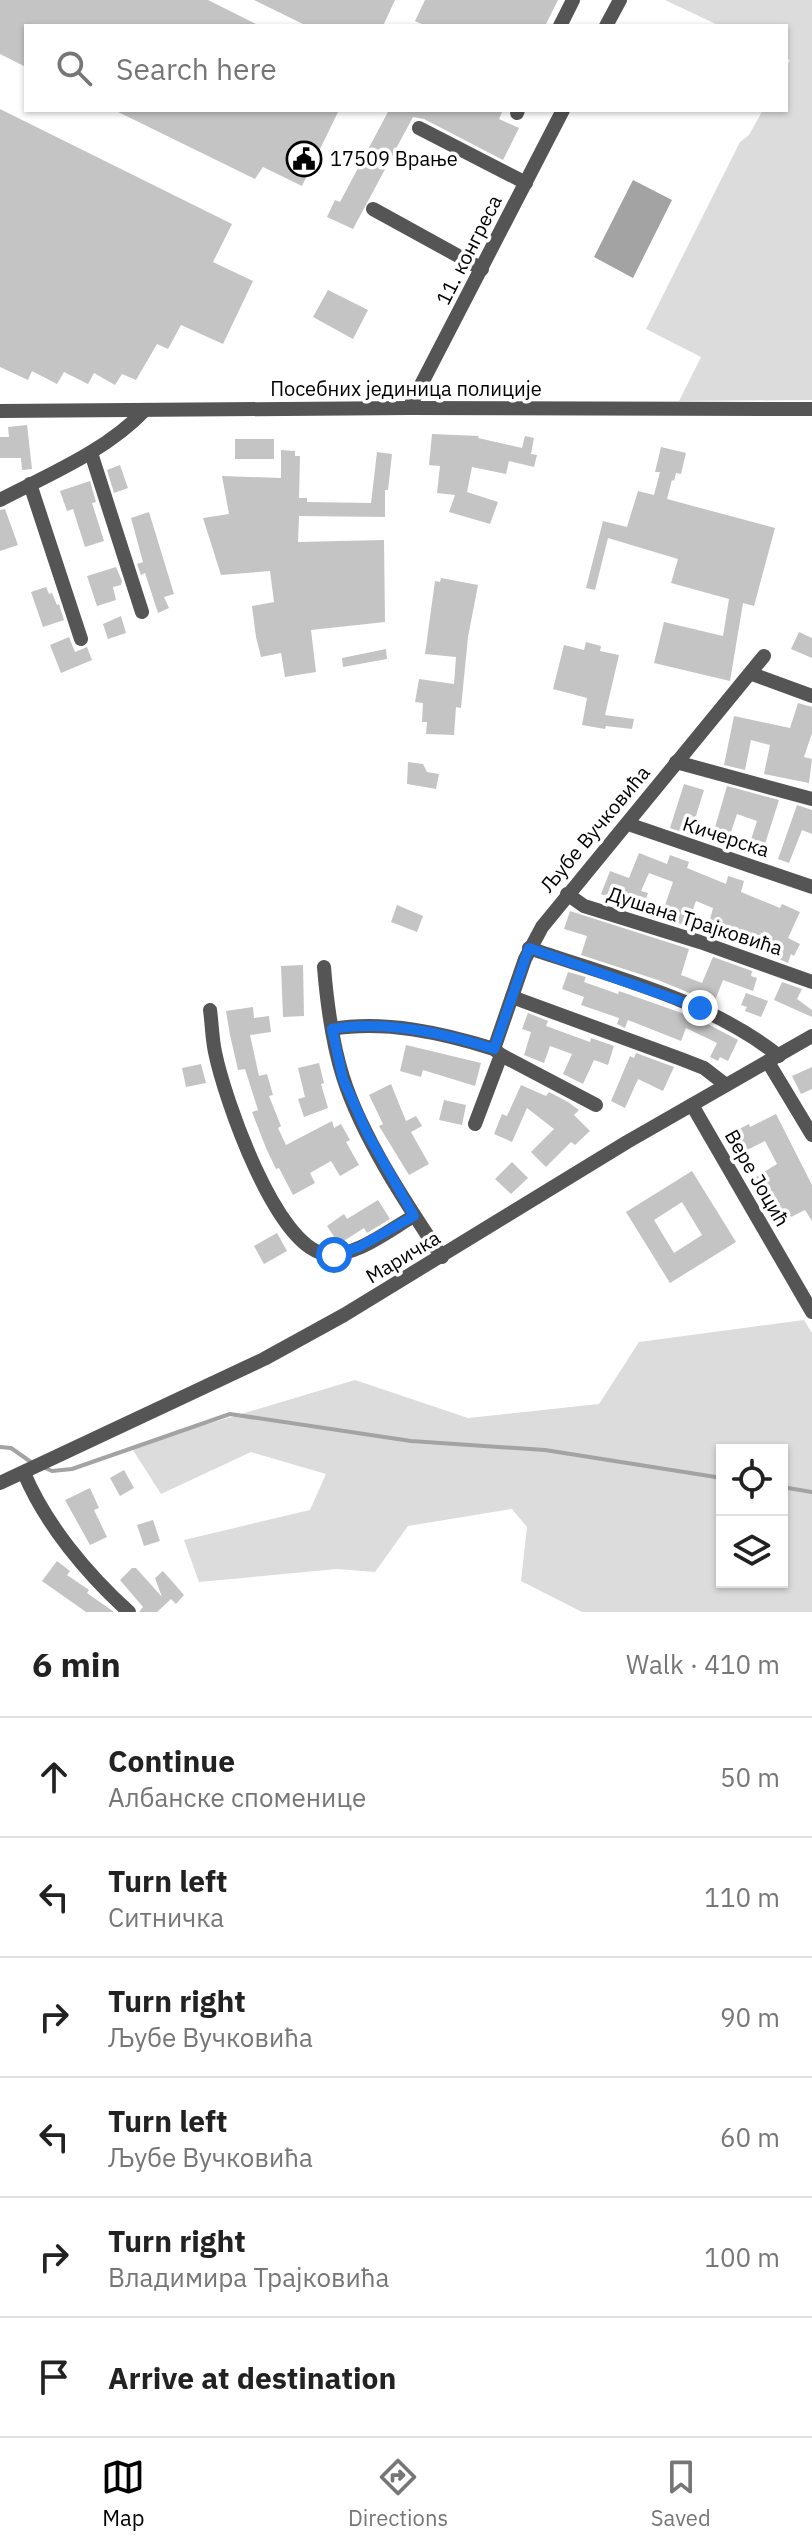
<!DOCTYPE html>
<meta charset="utf-8">
<style>
body{margin:0;font-family:"IBM Plex Sans",sans-serif;background:#f6f6f6;color:#222}
.controls{position:absolute;right:24px;bottom:24px;display:grid;overflow:hidden;border-radius:0px;box-shadow:0 2px 6px #0004}
.controls button{width:72px;height:72px;display:grid;place-items:center;padding:0;border:0;border-bottom:2px solid #e0e0e0;background:#fff;color:#222;font:40px sans-serif}
.stop{position:absolute;width:24px;height:24px;margin:-18px;border:6px solid #1a73e8;border-radius:50%;background:#fff}
.stop.end{background:#1a73e8;border-color:#fff;box-shadow:0 2px 8px #0008}
.list{margin:0;padding:0;list-style:none}
h2{display:flex;justify-content:space-between;align-items:center;height:104px;margin:0;padding:0 32px;font-size:34px}
h2 small{font-size:26px;font-weight:400;color:#767676}
.list li{display:grid;grid-template-columns:52px 1fr auto;gap:24px;align-items:center;box-sizing:border-box;height:120px;padding:0 32px;border-top:2px solid #e0e0e0}
.list b{display:block;font-size:30px;white-space:nowrap}
.list p{margin:0;font-size:26px;white-space:nowrap;color:#767676}
.list em{font-size:26px;font-style:normal;color:#767676}
.icon{flex:none;width:44px;height:44px;fill:none;stroke:currentColor;stroke-width:2;stroke-linecap:round;stroke-linejoin:round}
.map{position:relative;flex:none;width:812px;height:1612px;overflow:hidden}
.search{position:absolute;background:#fff;box-shadow:0 2px 6px #0004;left:24px;right:24px;top:24px;height:88px;display:flex;align-items:center;gap:20px;box-sizing:border-box;padding:0 28px;border-radius:0px;color:#767676;font-size:30px}
.sheet{height:824px;background:#fff}
nav{display:flex;justify-content:space-around;align-items:center;box-sizing:border-box;height:112px;border-top:2px solid #e0e0e0;background:#fff;font-size:22px;color:#767676}
nav a{display:grid;justify-items:center;gap:4px}
nav .on{color:#000}
.map>svg:first-child{display:block}
.green{fill:#dcdcdc;fill-rule:evenodd}
.water{fill:#a3a3a3}
.lines{fill:none;stroke-linecap:round;stroke-linejoin:round}
.stream{stroke:#a3a3a3;stroke-width:4}
.building{fill:#c4c4c4;fill-rule:evenodd}
.minor{stroke:#555;stroke-width:14}
.route{stroke:#1a73e8;stroke-width:10}
.labels{text-anchor:middle;stroke-width:7;stroke-linejoin:round;paint-order:stroke}
.poi-label{font-size:20px;fill:#000;stroke:#fff;text-anchor:start}
.street-label{font-size:20px;fill:#000;stroke:#fff}
</style>
<div class="map">
<svg width="812" height="1612" viewBox="0 0 812 1612">
<rect width="100%" height="100%" fill="#fff"/>
<g class="green">
<path d="M665,0h147v400l-133,1 22,-44 -55,-28 94,-187 9,-7 14,-25h23v-42l4,-8 -4,-2v-32h-66z"/>
<path d="M804,1320l8,13v279h-230l-61,-31 6,-54 -15,-18 -104,17 -33,46 -38,-3 -138,13 -15,-42 126,-30 16,-36 -75,-22 -90,42 -30,-47 224,-67 113,38 131,-14 40,-62zM782,1450v132h-60v-132z"/>
</g>
<path class="water" d="M633,180l39,20 -39,78 -39,-21z"/>
<g class="lines">
<g class="stream">
<path d="M0,1447l11,1 20,14"/>
<path d="M43,1467l9,4 20,-2 158,-55 181,27 134,9 177,28"/>
<path d="M782,1487l30,5"/>
</g>
</g>
<g class="building">
<path d="M0,0h208l52,26h-234v41l-26,-13z"/>
<path d="M254,0h141l-12,26h-76z"/>
<path d="M425,0h133l-13,26h-119l-11,-5z"/>
<path d="M0,109l232,115 -19,38 40,19 -30,63 -42,-19 -13,24 -11,-5 -21,36 -14,-6 -7,11 -21,-12 -6,11 -24,-12 -7,12 -25,-13 -4,9 -28,-13z"/>
<path d="M114,110h225l-37,76 -39,-19 -8,12z"/>
<path d="M389,110h114l-4,9 20,9 -16,32 -79,-41 -11,-2 -60,112 -26,-12 8,-17 5,2z"/>
<path d="M328,290l40,20 -15,29 -40,-22z"/>
<path d="M27,425l5,44 -10,1 -1,-12h-21v-21h9l-1,-10z"/>
<path d="M432,434l47,2 -1,2 44,10 3,-12 9,2 -3,16 6,1 -3,12 -25,-6 -3,13 -34,-7 -5,25 31,10 -8,22 -41,-12 6,-17 -18,-2 3,-27 -11,-1z"/>
<rect x="235" y="439" width="39" height="20"/>
<path d="M661,447l25,6 -5,21 -5,-1 -2,8 -2,-1 -5,19 108,29 -21,78 -11,-3 -13,78 -76,-18 10,-41 59,14 6,-37 -58,-16 7,-24 -70,-21 -13,52 -9,-2 17,-67 24,6 11,-36 16,4 6,-23h-5z"/>
<path d="M281,450l14,1v5h5l-1,42h8v4l64,1 6,-51 15,2 -4,36h-3v27l-86,-1 -1,26 86,-2 1,82 -74,8 5,42 -31,5 -4,-24 -20,4 -5,-20 -4,-31 22,-4 -4,-31 -49,4 -18,-57 26,-4 -7,-38 59,2z"/>
<path d="M120,465l8,23 -14,5 -7,-23z"/>
<path d="M90,481l6,21 -4,1 12,38 -19,6 -12,-38 -6,2 -7,-20z"/>
<path d="M5,509l13,36 -18,6v-41z"/>
<path d="M149,512l25,82 -10,3 5,11 -11,5 -13,-40 -4,2 -4,-11 6,-2 -12,-44z"/>
<path d="M116,567l6,14 -1,4 -8,2 3,13 -19,6 -10,-30z"/>
<path d="M441,578l37,7 -10,52 -7,71 -5,-1 -2,28 -28,-1 1,-12h-5l1,-19 -8,-1 4,-23 35,5 2,-27 -31,-3 10,-73 5,1z"/>
<path d="M46,587l3,7 3,-1 5,12 2,-1 5,16 -21,7 -12,-35z"/>
<path d="M121,616l5,17 -18,6 -5,-15z"/>
<path d="M799,632l13,6v20l-21,-9z"/>
<path d="M69,637l6,15 12,-5 5,13 -31,13 -11,-28z"/>
<path d="M586,642l15,4 -1,5 19,4 -14,60 29,4 -2,10 -26,-3 -1,3 -23,-4 5,-27 -34,-9 11,-44 20,5z"/>
<path d="M386,649l1,10 -44,8 -1,-9z"/>
<path d="M798,703l14,4v26l-8,24 8,2 -3,24 -45,-9 6,-29 -19,-5 -6,30 -21,-5 10,-49 56,12z"/>
<path d="M408,762l15,2 4,8 12,2 -3,15 -29,-5z"/>
<path d="M684,784l20,6 -14,45 -20,-7z"/>
<path d="M727,786l52,14 -18,57 -14,-5 10,-31 -20,-7 -11,33 -15,-6z"/>
<path d="M797,805l15,5v24l-10,-4 -13,33 -11,-4z"/>
<path d="M639,853l28,11 3,-9 19,7 -2,6 39,16 2,-8 16,5 -3,11 39,16 2,-4 18,8 -12,26 12,6 -6,12 -3,-2 -3,9 -20,-9 1,-2 -45,-18 -1,5 -17,-5 7,-26 -17,-7 -9,25 -26,-9 12,-35 -24,-9 -8,18 7,2 -6,17 -41,-16 9,-23 19,7z"/>
<path d="M397,905l26,11 -6,16 -26,-10z"/>
<path d="M570,911l119,38 -8,26 21,8 11,-26 39,14 -1,5 6,2 -4,13 -30,-11 -9,23 -56,-23 -77,-25 6,-19 -23,-7z"/>
<path d="M303,965l1,51 -21,1 -2,-51z"/>
<path d="M568,972l18,5 -2,5 34,12 1,-3 77,27 42,22 -10,21 -8,-4 -2,4 -8,-4 7,-14 -31,-15 -5,13 -53,-21 -3,8 -8,-4 2,-6 -38,-13 3,-8 -22,-8z"/>
<path d="M782,982l20,7 -5,10 15,11v7l-38,-17z"/>
<path d="M746,993l22,8 -7,16 -16,-6 2,-4 -6,-2z"/>
<path d="M253,1007l1,11 15,-2 2,16 -21,3 9,41 8,-2 6,21 -4,1 12,30 -3,2 8,17 46,-24 2,7 7,-4 9,16 -4,2 13,23 -19,11 -9,-15 -21,12 5,10 -22,12 -14,-27 -3,1 -10,-21 -14,-36 6,-2 -13,-41 -7,1 -8,-35 -4,-24z"/>
<path d="M528,1013l20,8 -2,5 44,16 1,-4 23,8 -6,19 -14,-5 -11,24 -20,-10 9,-20 -22,-8 -6,17 -20,-8 7,-23 -9,-3z"/>
<path d="M406,1045l75,18 -6,23 -52,-16 -2,7 -21,-6z"/>
<path d="M636,1053l38,14 -11,24 -25,-12 -13,29 -14,-7 19,-45 4,2z"/>
<path d="M319,1063l5,20 -3,1 7,24 -24,9 -6,-18 7,-2 -7,-29z"/>
<path d="M201,1064l5,19 -20,4 -4,-19z"/>
<path d="M812,1067v22l-11,5 -9,-18z"/>
<path d="M391,1084l15,37 10,-5 6,10 -11,6 18,32 -20,11 -30,-49 4,-2 -14,-29z"/>
<path d="M521,1085l25,11 3,-4 19,10 11,8 -5,5 16,16 -15,14 -4,-3 -25,25 -15,-15 23,-23 -27,-21 -15,34 -18,-8 8,-20 5,2z"/>
<path d="M444,1100l22,5 -4,20 -23,-5z"/>
<path d="M776,1114l36,71v36l-7,-11 -22,11 -15,-30 -4,2 -8,-16 21,-13 -12,-23 -28,14 -10,-20 22,-11 1,3z"/>
<path d="M512,1162l16,16 -17,16 -16,-15z"/>
<path d="M692,1171l44,71 -66,41 -44,-71zM682,1202l20,33 -28,18 -20,-33z"/>
<path d="M378,1200l12,19 -23,14 -3,-5 -25,16 -12,-18 17,-12 3,5z"/>
<path d="M277,1233l10,18 -23,13 -10,-18z"/>
<path d="M124,1470l10,18 -14,8 -10,-18z"/>
<path d="M90,1488l9,20 -5,2 13,27 -17,8 -25,-45z"/>
<path d="M153,1520l7,21 -16,5 -7,-21z"/>
<path d="M57,1561l13,10 -3,4 22,15 -2,3 27,19h-28l-44,-31z"/>
<path d="M132,1568h4l26,29 -7,-19 8,-7 21,24 -8,9 -5,-5 -14,13h-18l4,-5 -23,-27z"/>
</g>
<g class="lines">
<g class="minor">
<path d="M560,26l13,-26"/>
<path d="M606,26l14,-26"/>
<path d="M517,113l1,-3"/>
<path d="M419,128l107,55"/>
<path d="M373,209l109,60"/>
<path d="M409,408l154,-298"/>
<path d="M0,411l409,-3 403,1"/>
<path d="M91,453l51,159"/>
<path d="M30,484l51,155"/>
<path d="M0,500c50,-26 106,-49 145,-90"/>
<path d="M752,674l60,22"/>
<path d="M676,762l136,37"/>
<path d="M628,824l184,63"/>
<path d="M567,894l17,12 116,36 112,40"/>
<path d="M529,948c84,29 180,52 250,108"/>
<path d="M324,967c3,37 8,75 19,110 19,60 64,128 99,180"/>
<path d="M512,997l169,62 23,9 22,17"/>
<path d="M210,1010c2,14 2,28 5,42 9,45 61,196 111,202 29,4 63,-24 88,-38"/>
<path d="M332,1029c53,-9 111,4 162,20"/>
<path d="M501,1055l95,50"/>
<path d="M768,1062l44,73"/>
<path d="M692,1105l120,207"/>
<path d="M475,1124l26,-69 -7,-6 31,-90 17,-32 222,-271"/>
<path d="M24,1473c22,52 63,101 105,139"/>
<path d="M0,1483l264,-124 80,-44 283,-173 185,-106"/>
</g>
</g>
<g class="lines">
<path class="route" d="M334,1255l25,-8 55,-31 -47,-83 -24,-54 -11,-50c51,-9 112,4 162,20l35,-101 171,60"/>
</g>
<defs>
<g id="civic-ring" transform="scale(1.8)"><circle r="9.5" fill="#fff" stroke="#000" stroke-width="1.5"/><path d="M-.6-6.5H3V-4.5H.6V-3L4-1V1h2V6H-6V1h2V-1L-.6-3ZM-1.2 2.5V6h2.4V2.5Z" fill="#000"/></g>
</defs>
<g fill-rule="evenodd">
<use href="#civic-ring" x="304" y="159"/>
</g>
<g class="labels">
<g class="poi-label">
<text x="330" y="166">17509 Врање</text>
</g>
<g class="street-label">
<text transform="translate(469 250) rotate(-63)" y="7">11. конгреса</text>
<text x="406" y="396">Посебних јединица полиције</text>
<text transform="translate(595 829) rotate(-50)" y="7">Љубе Вучковића</text>
<text transform="translate(726 837) rotate(18)" y="7">Кичерска</text>
<text transform="translate(695 921) rotate(18)" y="7">Душана Трајковића</text>
<text transform="translate(757 1178) rotate(60)" y="7">Вере Јоцић</text>
<text transform="translate(403 1257) rotate(-31)" y="7">Маричка</text>
</g>
</g>
</svg>
<div class="controls">
<button><svg class="icon" aria-label="locate" viewBox="0 0 24 24"><circle cx="12" cy="12" r="6"/><path d="M12 2v4M12 18v4M2 12h4M18 12h4"/></svg></button>
<button><svg class="icon" aria-label="layers" viewBox="0 0 24 24"><path d="M12 4l9 5-9 5-9-5zM3 14l9 5 9-5"/></svg></button>
</div>
<div class="stop" style="left:334px;top:1255px"></div>
<div class="stop end" style="left:700px;top:1008px"></div>
<div class="search"><svg class="icon" aria-label="search" viewBox="0 0 24 24"><circle cx="10" cy="10" r="6"/><path d="M15 15l6 6"/></svg>Search here</div>
</div>
<section class="sheet">
<h2>6 min<small>Walk · 410 m</small></h2>
<ul class="list">
<li><svg class="icon" aria-label="ahead" viewBox="0 0 24 24"><path d="M12 20V5M6 11l6-6 6 6"/></svg><div><b>Continue</b><p>Албанске споменице</p></div><em>50 m</em></li>
<li><svg class="icon" aria-label="left" viewBox="0 0 24 24"><path d="M17 20v-9H6M10 6l-5 5 5 5"/></svg><div><b>Turn left</b><p>Ситничка</p></div><em>110 m</em></li>
<li><svg class="icon" aria-label="right" viewBox="0 0 24 24"><path d="M7 20v-9h11M14 6l5 5-5 5"/></svg><div><b>Turn right</b><p>Љубе Вучковића</p></div><em>90 m</em></li>
<li><svg class="icon" aria-label="left" viewBox="0 0 24 24"><path d="M17 20v-9H6M10 6l-5 5 5 5"/></svg><div><b>Turn left</b><p>Љубе Вучковића</p></div><em>60 m</em></li>
<li><svg class="icon" aria-label="right" viewBox="0 0 24 24"><path d="M7 20v-9h11M14 6l5 5-5 5"/></svg><div><b>Turn right</b><p>Владимира Трајковића</p></div><em>100 m</em></li>
<li><svg class="icon" aria-label="arrive" viewBox="0 0 24 24"><path d="M6 21V4h12l-3 4 3 4H6"/></svg><div><b>Arrive at destination</b></div></li>
</ul>
</section>
<nav>
<a class="on"><svg class="icon" aria-label="map" viewBox="0 0 24 24"><path d="M3 6l6-2 6 2 6-2v14l-6 2-6-2-6 2zM9 4v14M15 6v14"/></svg>Map</a>
<a><svg class="icon" aria-label="directions" viewBox="0 0 24 24"><path d="M12 3l9 9-9 9-9-9zM9 14v-3h6M13 9l2 2-2 2"/></svg>Directions</a>
<a><svg class="icon" aria-label="saved" viewBox="0 0 24 24"><path d="M7 4h10v16l-5-4-5 4z"/></svg>Saved</a>
</nav>
